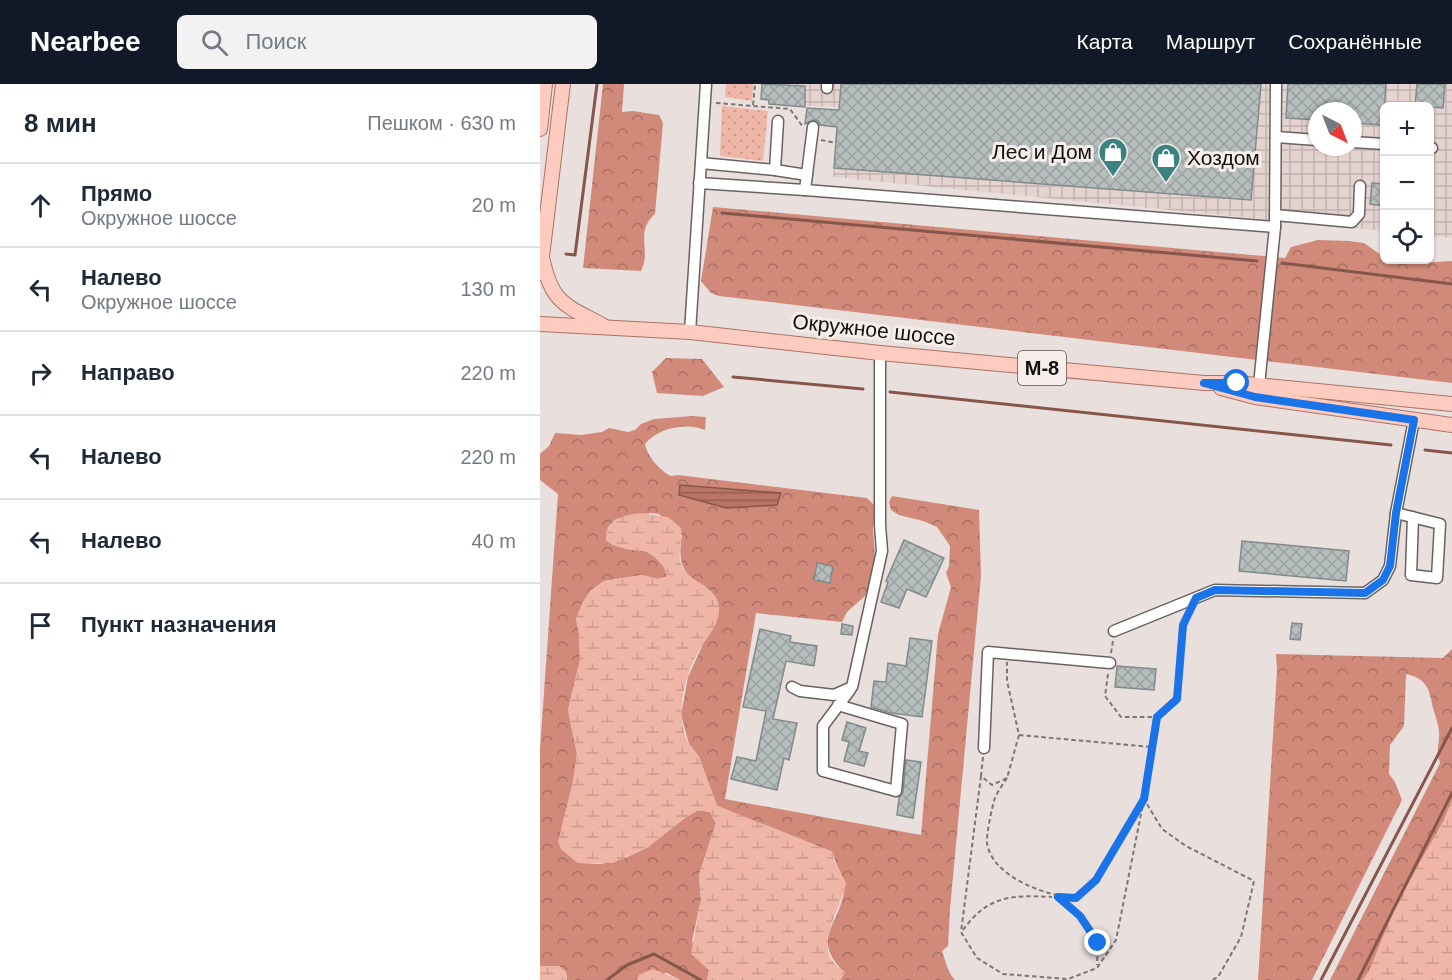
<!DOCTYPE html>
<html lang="ru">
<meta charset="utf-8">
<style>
body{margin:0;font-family:Helvetica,sans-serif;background:#f2f2f3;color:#1f2937}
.controls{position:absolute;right:18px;top:18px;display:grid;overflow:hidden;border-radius:9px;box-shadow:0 2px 4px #0004}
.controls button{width:54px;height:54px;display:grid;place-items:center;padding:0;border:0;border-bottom:2px solid #e0e1e3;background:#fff;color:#1f2937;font:30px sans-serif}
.compass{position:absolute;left:768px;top:18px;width:54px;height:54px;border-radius:50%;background:#fff;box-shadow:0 2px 4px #0004;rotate:138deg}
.stop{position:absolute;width:18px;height:18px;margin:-14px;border:4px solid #1a73e8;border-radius:50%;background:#fff}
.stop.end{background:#1a73e8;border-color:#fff;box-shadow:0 2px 6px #0008}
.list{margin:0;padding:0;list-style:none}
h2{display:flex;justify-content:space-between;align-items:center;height:78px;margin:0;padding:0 24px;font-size:26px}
h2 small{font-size:20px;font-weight:400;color:#747a83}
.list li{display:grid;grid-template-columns:39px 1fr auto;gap:18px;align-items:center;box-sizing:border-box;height:84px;padding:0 24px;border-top:2px solid #e0e1e3}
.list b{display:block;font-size:22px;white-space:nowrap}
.list p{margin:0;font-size:20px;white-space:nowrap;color:#747a83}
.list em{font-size:20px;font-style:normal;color:#747a83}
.icon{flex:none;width:33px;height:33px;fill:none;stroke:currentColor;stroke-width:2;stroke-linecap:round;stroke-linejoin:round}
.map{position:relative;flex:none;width:912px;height:896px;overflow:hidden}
header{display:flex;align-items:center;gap:36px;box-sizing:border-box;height:84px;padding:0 30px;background:#111827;color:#fff}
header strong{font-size:28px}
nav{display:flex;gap:33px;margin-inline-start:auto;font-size:21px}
.search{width:420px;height:54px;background:#f2f2f3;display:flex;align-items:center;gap:15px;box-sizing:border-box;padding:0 21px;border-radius:9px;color:#747a83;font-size:22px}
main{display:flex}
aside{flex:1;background:#fff}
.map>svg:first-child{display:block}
.industrial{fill:url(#industrial-grid);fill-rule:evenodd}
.grass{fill:url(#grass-dots)}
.forest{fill:url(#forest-crowns)}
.wetland{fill:url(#wetland-marsh)}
.water{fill:url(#water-rules);stroke:#87564a;stroke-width:1.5}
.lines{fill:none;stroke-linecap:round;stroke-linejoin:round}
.stream{stroke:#87564a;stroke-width:3}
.building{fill:url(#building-cross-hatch);stroke:#838b8a;stroke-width:1.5}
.minor-casing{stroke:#696260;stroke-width:13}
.major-casing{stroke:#aa7366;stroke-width:16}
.path{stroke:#7c7674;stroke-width:2;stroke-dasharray:4.5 3;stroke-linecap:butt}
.minor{stroke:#fff;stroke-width:10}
.major{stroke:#fdcbbf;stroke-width:14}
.route{stroke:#1a73e8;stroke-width:8}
.labels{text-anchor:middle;stroke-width:6;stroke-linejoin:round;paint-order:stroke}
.shield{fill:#f6eeeb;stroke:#575351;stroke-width:1.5}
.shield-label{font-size:20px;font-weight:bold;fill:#13100f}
.poi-label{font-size:21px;fill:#13100f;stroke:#f6eeeb;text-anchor:end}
.street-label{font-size:21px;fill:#13100f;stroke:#f6eeeb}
</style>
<header>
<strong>Nearbee</strong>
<div class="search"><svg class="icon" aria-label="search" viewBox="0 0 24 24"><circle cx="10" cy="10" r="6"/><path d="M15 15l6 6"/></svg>Поиск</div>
<nav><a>Карта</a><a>Маршрут</a><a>Сохранённые</a></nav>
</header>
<main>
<aside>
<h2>8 мин<small>Пешком · 630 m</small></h2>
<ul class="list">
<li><svg class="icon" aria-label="ahead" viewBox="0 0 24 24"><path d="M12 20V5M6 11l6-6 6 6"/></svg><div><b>Прямо</b><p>Окружное шоссе</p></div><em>20 m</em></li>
<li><svg class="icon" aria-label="left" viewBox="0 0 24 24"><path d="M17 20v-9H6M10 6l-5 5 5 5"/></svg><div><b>Налево</b><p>Окружное шоссе</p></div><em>130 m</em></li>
<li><svg class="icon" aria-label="right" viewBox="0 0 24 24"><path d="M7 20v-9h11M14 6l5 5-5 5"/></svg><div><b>Направо</b></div><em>220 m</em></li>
<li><svg class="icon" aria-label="left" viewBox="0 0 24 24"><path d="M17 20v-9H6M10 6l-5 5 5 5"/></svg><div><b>Налево</b></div><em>220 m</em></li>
<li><svg class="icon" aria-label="left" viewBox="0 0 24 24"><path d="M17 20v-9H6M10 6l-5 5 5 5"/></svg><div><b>Налево</b></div><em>40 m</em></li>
<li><svg class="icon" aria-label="arrive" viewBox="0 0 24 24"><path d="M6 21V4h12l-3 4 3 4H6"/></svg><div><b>Пункт назначения</b></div></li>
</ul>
</aside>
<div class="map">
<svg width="912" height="896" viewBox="0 0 912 896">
<defs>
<pattern id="industrial-grid" width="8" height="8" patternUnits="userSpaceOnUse" patternTransform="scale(1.5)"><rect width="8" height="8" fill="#e4d3cf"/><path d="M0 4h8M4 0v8" fill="none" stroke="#c3b4b1"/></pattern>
<pattern id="grass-dots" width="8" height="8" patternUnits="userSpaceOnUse" patternTransform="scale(1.5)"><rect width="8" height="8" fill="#efb6a8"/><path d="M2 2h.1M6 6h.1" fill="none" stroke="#cc9b8f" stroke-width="1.8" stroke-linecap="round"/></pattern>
<pattern id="forest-crowns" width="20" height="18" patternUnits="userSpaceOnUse" patternTransform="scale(1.5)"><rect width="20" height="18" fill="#d18a79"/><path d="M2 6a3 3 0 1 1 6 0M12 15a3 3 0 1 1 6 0" fill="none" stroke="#a86f62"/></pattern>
<pattern id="wetland-marsh" width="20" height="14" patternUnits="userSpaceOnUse" patternTransform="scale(1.5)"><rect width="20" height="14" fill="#efb6a8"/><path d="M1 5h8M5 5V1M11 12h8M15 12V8" fill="none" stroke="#cc9b8f"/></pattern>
<pattern id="water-rules" width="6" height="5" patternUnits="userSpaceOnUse" patternTransform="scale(1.5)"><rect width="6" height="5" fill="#b97464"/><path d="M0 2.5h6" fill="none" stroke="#955e51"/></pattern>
<pattern id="building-cross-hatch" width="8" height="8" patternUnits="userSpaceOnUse" patternTransform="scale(1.5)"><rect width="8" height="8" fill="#b5bdbd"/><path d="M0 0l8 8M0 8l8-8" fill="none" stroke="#9ba1a1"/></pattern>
</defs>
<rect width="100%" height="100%" fill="#e9e0de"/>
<path class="industrial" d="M225,0h687v154l-22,-2v-130h-46v125l-551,-54 6,-70 -71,-3v-4h-7v-8h3zM777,27h36v36h-36z"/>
<g class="grass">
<path d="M186,0h27l-1,17 -27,-4z"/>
<path d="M182,22l46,5 -5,50 -43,-5z"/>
</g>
<g class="forest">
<path d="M63,0h21l-2,28 11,-1 26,4 4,8 -8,91c-21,19 -3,36 -14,57l-58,-3z"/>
<path d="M173,123l572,51 6,-11 27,-7 31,1 15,2 20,14v3l19,4 49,-3v122l-733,-87 -8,-3 -10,-12z"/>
<path d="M126,274l36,1 22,28 -21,9 -46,-3 -5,-21z"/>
<path d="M152,332l14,1 -1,13c-19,-8 -47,-2 -60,14 2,12 15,27 26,32l7,-1 189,23 8,8 -2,23 2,28 -7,31 -3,8 -18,16 -5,10 -86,-9 -31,186 196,36 17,-201 13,-47 -5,-14 3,-7 1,-20 -13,-19 -14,-6 -24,-6 -8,-5 -2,-8 3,-6 87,14 2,66 -31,333 -2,37 -6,5c4,10 5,21 13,29h-115l5,-7c-35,-34 -7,-46 -1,-81 3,-15 -9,-25 -11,-40l-116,-46 -18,-49 -10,-13 -8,-29 7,-38 15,-33 2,-58c-25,-12 -27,-26 -23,-51l-23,-21 -8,-1 -35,6 -7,7 -3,7 20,16 20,2 10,7 10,11v8l-9,2 -15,-4 -38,6 -14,10 -8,13 -6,15 3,14 1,27 -12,50 9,44 -4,28 -10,41 -2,26 17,14 23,1 24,-6 23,-11 38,-30 12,-7 12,2 6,11 -17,52 2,25 -9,41 9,20 8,9 -2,10h-27l-13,-7 -27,1 -3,6h-70l-1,-8 -7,-6h-19v-217l18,-255 -18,-14v-26l9,-8 6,-13 26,2 21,-3 7,-4 19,4 7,-2 6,-6 13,-5z"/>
<path d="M912,565v153l-10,22 -44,77 -29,71 -6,8h-33l110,-217c-5,-14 0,-18 -1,-32 -1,-8 -4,-16 -6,-23 -4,-20 -6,-29 -27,-34l-2,52 -14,19 -1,29 6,8 7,18 -90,180h-54l19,-310 -1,-16 167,4z"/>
</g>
<g class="wetland">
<path d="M102,429l26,4 13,11c2,12 -4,24 0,36 7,19 36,21 38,43 1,19 -13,30 -21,45 -14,27 -24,63 -9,92 3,5 8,10 10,15 7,15 12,32 18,47l116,46 1,8 12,23c-4,22 -27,55 -15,76 3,5 9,9 14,14l-5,7h-133l2,-10 -18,-16 10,-54 -2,-25 17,-52 -6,-11 -12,-2 -12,7 -38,30 -35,16h-35l-17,-14 -3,-7 15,-60 4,-28 -9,-44 12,-50 -1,-27 -3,-14 6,-15 8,-13 14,-10 38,-6 15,4 9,-2c0,-8 -3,-11 -8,-17 -15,-17 -37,-5 -52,-20 1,-22 18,-25 36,-27z"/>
<path d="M912,718v178h-89l6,-9 29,-70 44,-77z"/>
<path d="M0,882h19l7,6 1,8h-27z"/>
<path d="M113,885l27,11h-43l3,-6z"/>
</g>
<path class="water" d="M140,401l101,8 -4,12 -51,3 -47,-13z"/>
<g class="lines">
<g class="stream">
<path d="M182,129l535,48"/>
<path d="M26,170l9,1 22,-171"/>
<path d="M742,179l170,21"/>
<path d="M193,293l130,12"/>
<path d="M350,308l501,53"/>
<path d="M885,366l27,3"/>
<path d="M67,896l20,-15 27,-11 47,26"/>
<path d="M781,896l131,-252"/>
<path d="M818,896l94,-187"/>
</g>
</g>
<g class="building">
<path d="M222,0l43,2v21l-36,-3v-4l-8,-1z"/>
<path d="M301,0h420l-10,116 -417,-32 3,-41 -17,-2 -2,-4 -5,-1 -8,4 2,-16 32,2z"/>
<path d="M748,0h98l-3,41 -30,-2v-12h-36v9l-31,-2z"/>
<path d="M877,0h28l-2,24 -28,-2z"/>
<path d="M832,99l12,1v22l-14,-2z"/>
<path d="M364,456l40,18 -18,39 -19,-8 -8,19 -18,-6 7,-20 -2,-1z"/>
<path d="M702,457l107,10 -3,30 -107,-10z"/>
<path d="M277,479l16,3 -3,17 -16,-3z"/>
<path d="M752,539l10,1 -2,16 -10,-1z"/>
<path d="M302,540l11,2 -1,9 -11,-1z"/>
<path d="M220,545l31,7 -1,6 27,4 -3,20 -28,-5 -13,58 24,4 -8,37 -5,-2 -7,32 -46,-11 6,-22 19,4 10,-50 -23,-4z"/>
<path d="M370,554l22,3 -10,76 -31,-4 -20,-6 3,-26 12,1 2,-19 18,3z"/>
<path d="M577,582l39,3 -2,21 -39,-3z"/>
<path d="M307,638l19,6 -7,23 9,2 -4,13 -20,-5 5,-19 -7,-2z"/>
<path d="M366,676l15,2 -8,56 -16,-3 2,-17 4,-6z"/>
</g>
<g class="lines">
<g class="minor-casing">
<g id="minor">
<path d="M287,4v-4"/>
<path d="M736,53l41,3"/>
<path d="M813,58l31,2"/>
<path d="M890,63l2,1"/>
<path d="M161,79l74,7 32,5"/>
<path d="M235,86l3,-49"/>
<path d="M159,99l106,7 8,-63"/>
<path d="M265,106l470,37"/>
<path d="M735,131l77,7 7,-8 1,-28"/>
<path d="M150,248l16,-248"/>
<path d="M719,301l16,-158 1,-143"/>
<path d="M856,429l44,11 -3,54 -26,-3 2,-58"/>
<path d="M574,547l101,-41 150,3 18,-13 7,-14 6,-53 18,-93"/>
<path d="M252,603l8,4 34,4 18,-8 30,-136 -2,-26v-172"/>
<path d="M298,621l64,19 -6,67 -73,-20v-45l27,-36"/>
<path d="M444,664l4,-96 122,11"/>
</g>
</g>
<g class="major-casing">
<g id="major">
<path d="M0,45l5,-45"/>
<path d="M3,177c9,44 25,45 61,65"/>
<path d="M0,189l23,-189"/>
<path d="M0,240l150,8 190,21 324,30h33l215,21"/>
<path d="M681,304l34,9 197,28"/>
</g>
</g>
<g class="path">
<path d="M176,19l74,6 13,18"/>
<path d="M213,21l2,-21"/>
<path d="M281,56l15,3"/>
<path d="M571,569l2,-12"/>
<path d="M568,590l-3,22 16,21h36l20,-18 6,-74 6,-14"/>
<path d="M479,651l132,12"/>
<path d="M443,673l-2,19 11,9 15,-7 12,-43 -12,-54v-19"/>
<path d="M441,692l-20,156 16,26 26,16 65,5 29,-11 19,-28 28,-141 13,-82"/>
<path d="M467,694c-4,6 -9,13 -12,20 -3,9 -9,37 -8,45 5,34 59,53 89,55l20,-18 48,-81 18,30 24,17 68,35 -13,56 -23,40 -6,3"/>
<path d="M518,813l22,19 18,27 -1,22"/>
<path d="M423,846c25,-35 49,-35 89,-33"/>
</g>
<use href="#minor" class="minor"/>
<use href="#major" class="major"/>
</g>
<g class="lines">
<path class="route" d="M558,859l-18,-27 -22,-19 18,1 20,-18 48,-81 13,-82 20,-18 6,-74 13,-27 19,-8 150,3 18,-13 7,-14 6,-53 18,-93 -159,-23 -51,-14h33"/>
</g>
<defs>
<g id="shop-pin" transform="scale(1.5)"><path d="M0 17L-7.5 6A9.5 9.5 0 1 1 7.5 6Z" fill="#3b8381" stroke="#f6eeeb"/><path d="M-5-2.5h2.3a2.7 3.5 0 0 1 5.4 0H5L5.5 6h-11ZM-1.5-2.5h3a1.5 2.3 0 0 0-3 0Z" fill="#fff"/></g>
</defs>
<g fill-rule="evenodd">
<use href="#shop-pin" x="573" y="68"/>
<use href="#shop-pin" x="626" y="74"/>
</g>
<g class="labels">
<rect class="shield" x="478" y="267" width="48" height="34" rx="4.5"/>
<g class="shield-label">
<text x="502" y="291">М-8</text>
</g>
<g class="poi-label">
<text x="552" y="75">Лес и Дом</text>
<text x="647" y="81" text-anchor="start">Хоздом</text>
</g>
<g class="street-label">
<text transform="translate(334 246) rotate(6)" y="7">Окружное шоссе</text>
</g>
</g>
</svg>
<div class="controls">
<button>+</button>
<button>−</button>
<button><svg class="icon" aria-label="locate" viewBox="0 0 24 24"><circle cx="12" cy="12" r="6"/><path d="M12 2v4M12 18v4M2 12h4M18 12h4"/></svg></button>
</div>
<svg class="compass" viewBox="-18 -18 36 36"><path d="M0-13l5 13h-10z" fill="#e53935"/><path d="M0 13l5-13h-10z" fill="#747a83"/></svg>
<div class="stop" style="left:697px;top:299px"></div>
<div class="stop end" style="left:558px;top:859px"></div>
</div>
</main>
